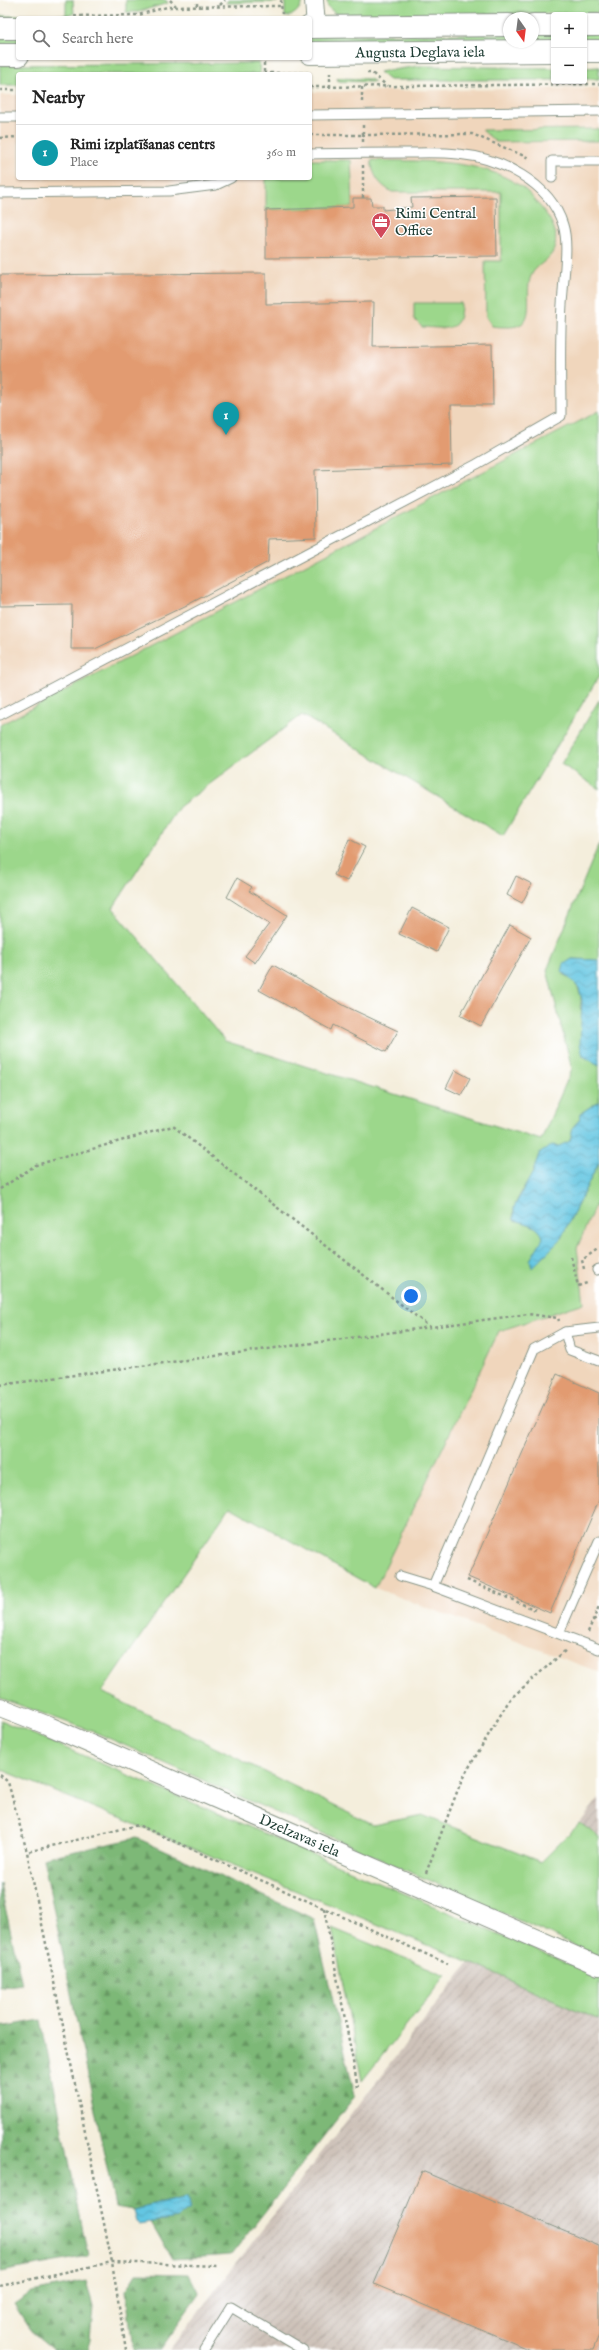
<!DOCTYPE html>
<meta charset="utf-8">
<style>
body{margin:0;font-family:"IM FELL English",serif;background:#f6f6f6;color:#222}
.controls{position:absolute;right:12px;top:12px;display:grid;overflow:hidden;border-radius:4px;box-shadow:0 1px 3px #0004}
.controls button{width:36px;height:36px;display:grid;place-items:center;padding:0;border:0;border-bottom:1px solid #e0e0e0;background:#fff;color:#222;font:20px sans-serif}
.compass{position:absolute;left:503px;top:12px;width:36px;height:36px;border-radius:50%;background:#fff;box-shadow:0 1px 3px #0004;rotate:166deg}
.you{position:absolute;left:411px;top:1296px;width:14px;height:14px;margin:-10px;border:3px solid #fff;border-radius:50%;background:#1a73e8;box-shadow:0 0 0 6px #1a73e833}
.badge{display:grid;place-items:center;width:26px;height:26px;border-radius:50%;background:#d1495b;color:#fff;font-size:13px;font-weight:700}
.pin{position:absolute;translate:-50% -33px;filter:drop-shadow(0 1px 2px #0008)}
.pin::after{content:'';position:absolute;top:21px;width:14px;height:12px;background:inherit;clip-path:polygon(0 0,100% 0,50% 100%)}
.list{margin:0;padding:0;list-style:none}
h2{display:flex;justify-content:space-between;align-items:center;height:52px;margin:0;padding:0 16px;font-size:17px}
h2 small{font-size:13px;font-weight:400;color:#767676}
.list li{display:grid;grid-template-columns:26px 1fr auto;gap:12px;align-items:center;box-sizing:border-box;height:56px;padding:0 16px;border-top:1px solid #e0e0e0}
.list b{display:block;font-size:15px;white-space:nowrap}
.list p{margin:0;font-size:13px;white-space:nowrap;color:#767676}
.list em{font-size:13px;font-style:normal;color:#767676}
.icon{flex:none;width:22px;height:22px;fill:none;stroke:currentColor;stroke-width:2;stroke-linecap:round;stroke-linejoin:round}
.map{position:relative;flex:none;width:599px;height:2350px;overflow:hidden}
.search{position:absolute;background:#fff;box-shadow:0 1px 3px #0004;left:16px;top:16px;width:296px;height:44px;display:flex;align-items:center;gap:10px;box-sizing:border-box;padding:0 14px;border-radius:4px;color:#767676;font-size:15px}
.panel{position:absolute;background:#fff;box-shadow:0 1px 3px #0004;left:16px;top:72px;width:296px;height:108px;border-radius:4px}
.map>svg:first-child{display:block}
.built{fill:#f0d6bc}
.industrial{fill:url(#industrial-furrows)}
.green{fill:#9cd78b;stroke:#5e8a60}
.forest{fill:url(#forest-firs);stroke:#4e7a56}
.water{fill:url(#water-waves);stroke:#42828b}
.building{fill:#e29b71}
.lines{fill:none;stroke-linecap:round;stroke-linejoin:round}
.lane-casing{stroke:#8a9688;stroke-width:11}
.street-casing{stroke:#8a9688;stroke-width:20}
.secondary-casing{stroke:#8a9688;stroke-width:24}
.path{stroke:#8a9688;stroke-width:2.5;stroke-dasharray:3 3;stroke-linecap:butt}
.lane{stroke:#fff;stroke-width:9}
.street{stroke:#fff;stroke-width:18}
.secondary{stroke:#fff;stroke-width:22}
.labels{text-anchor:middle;stroke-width:3;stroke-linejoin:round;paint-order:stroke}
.street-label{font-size:15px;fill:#1f3d34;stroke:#fff}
.poi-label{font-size:15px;fill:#1f3d34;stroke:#fff;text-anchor:start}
</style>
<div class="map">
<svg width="599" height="2350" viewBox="0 0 599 2350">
<defs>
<pattern id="industrial-furrows" width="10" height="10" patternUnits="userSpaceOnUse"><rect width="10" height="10" fill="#cec2b9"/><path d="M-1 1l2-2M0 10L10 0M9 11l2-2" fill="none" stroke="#a79f97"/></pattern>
<pattern id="forest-firs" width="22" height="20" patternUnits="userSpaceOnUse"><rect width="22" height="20" fill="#7db877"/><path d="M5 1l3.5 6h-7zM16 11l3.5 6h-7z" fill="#669762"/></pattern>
<pattern id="water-waves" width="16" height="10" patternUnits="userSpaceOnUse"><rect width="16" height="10" fill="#64c6e2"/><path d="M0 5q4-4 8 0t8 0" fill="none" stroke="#52a2b8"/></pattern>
</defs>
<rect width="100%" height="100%" fill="#fff"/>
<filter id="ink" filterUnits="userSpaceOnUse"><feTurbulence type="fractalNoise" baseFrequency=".025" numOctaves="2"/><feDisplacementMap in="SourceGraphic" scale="8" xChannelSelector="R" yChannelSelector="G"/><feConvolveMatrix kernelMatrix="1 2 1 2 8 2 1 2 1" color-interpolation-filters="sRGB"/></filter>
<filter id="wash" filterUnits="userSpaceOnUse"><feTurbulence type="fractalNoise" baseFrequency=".012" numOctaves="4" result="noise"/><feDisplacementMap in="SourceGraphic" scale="16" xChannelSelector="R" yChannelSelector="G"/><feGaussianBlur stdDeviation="0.9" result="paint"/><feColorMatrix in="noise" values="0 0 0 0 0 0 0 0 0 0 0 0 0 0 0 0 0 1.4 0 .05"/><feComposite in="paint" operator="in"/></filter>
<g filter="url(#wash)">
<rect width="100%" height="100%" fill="#f4eedc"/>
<g class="built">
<path d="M599,88v323l-599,314v-630h18v83h292v-86z"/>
<path d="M599,1196v476l-224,-84 124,-257 85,-28 -7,-55z"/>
</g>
<g class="industrial">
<path d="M599,1798v39l-19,-14z"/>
<path d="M469,1962l130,58v330h-430z"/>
</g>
<g class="green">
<path d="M66,0h7l1,14 -8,1v3l-66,1v-3l66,-1z"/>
<path d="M126,0h40l2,3 -30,9h-12z"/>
<path d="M228,0h49v2l-51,1z"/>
<path d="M285,0h19c-5,10 -8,15 -19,17z"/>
<path d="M327,0h272v13l-262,2 -9,-8z"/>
<rect x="584" y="33" width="15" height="14"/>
<path d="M509,34v8h24v-8h21v14l-244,-4v-9z"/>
<path d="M18,37v8h-18v-7z"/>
<path d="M259,63l1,11h-242v11h-18v-20z"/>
<path d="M419,66l135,2v12h-165l-10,-8z"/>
<path d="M599,67v12h-15v-11z"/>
<path d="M337,78l33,1 5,3 -37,-1z"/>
<path d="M599,129v12l-103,1 -14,-12z"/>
<path d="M310,160h41l2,47 -87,3v-32h44z"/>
<path d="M371,160c50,2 108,-3 151,27 8,6 15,16 21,23 9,11 16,23 11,39 -4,12 -18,15 -23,27 -8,18 8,50 -21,51 -7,0 -12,0 -18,-1l-6,-9 -1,-56h16v-69h-109c-14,-8 -19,-17 -21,-32z"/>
<path d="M414,303h47c0,31 -14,25 -39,24l-8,-8z"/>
<path d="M599,411v265l-96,160 -201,-121 -123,92 -66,101 112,133 316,99 31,-71 -25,-99 52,-126v116l-27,-1 -5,4 -4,11c12,7 21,18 17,33l19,58v36l-18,12 -1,6 -7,8 -3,14 -6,4 -25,9c-2,6 -4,13 -6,19 -7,14 -23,31 -19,47 11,3 26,5 30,18l-14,22 30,-20 39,-78v34l-22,52 7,55 -85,28 -124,257 -145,-81 -128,185 271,133 49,-10 119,47 39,-39 19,14v119l-502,-223 -97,-35v-973z"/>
<path d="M599,700v89l-38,-25z"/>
<path d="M0,1720l599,257v43l-130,-58 -469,-193z"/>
<path d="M332,1928l114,47 -84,106z"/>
</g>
<g class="forest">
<path d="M137,1838l177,81 41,177 -124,159 -59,4 -21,-37 27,-4 8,-21 -53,13 -18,-3 -72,-349z"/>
<path d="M0,1884l22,100 -22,3z"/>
<path d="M41,2020l47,236 -88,16v-245z"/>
<path d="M137,2273l52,1 10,20 -40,56h-26l-7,-59z"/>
<path d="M86,2281l7,25 -4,44h-35l-23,-19 -17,-27 18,-12z"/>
</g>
<g class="water">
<path d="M572,959l27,1v105l-16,-9 -3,-12 2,-44 -3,-12 -17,-17 2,-7z"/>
<path d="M599,1101v61l-39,78 -28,28 -2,-8 13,-22c-3,-13 -18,-15 -29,-18v-13l19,-35 6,-18 13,-9 7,1 11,-5 3,-14 7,-8 1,-6z"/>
<path d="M186,2197l3,12 -11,9 -39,6 -3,-2 -3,-12z"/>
</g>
<g id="blocks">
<g class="building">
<path d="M496,197l1,59 -231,2v-48l87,-3v-9h18l1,8h11v4l29,-3 -1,-9z"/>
<path d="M266,273v31l108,-2 -1,45 119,-2 1,60h-42l1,60 -137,5 1,67 -47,2 -1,23 -79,42 -94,45h-24l1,-44 -72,1v-331z"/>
<path d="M349,839l16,8 -18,34 -13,-6z"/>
<path d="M516,876l16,8 -10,19 -15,-8z"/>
<path d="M237,878l15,9 -3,4 38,24 -32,48 -10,-7 24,-32 -42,-27z"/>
<path d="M412,908l37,19 -12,25 -38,-18z"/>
<path d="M510,925l21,12 -50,89 -21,-11z"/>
<path d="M273,965l72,41 53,25 -12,21 -53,-27 -2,5 -72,-40z"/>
<path d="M455,1070l15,8 -9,17 -15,-7z"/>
<path d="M557,1374l42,19v107l-49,113 -82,-36z"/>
<path d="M422,2171l177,75v89l-6,15h-63l-156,-66z"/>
</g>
</g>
</g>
<g filter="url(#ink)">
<use href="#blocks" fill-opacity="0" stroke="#8a9688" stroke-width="1"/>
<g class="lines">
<g class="lane-casing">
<g id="lane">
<path d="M310,115l289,-4"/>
<path d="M0,117h18"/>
<path d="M552,178v-17h47"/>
<path d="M0,193l169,-2 47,-6 15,-7"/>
<path d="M0,715l477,-251 84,-48c0,-41 -2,-84 2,-124 1,-20 6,-48 0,-67 -13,-43 -63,-67 -105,-71 -17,-2 -36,-1 -54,-1 -31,0 -63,0 -94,1"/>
<path d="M597,1270l2,-1"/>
<path d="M599,1328l-34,4 -31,17 -101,237 166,63"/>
<path d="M565,1332l5,18 29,11"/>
<path d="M400,1576l33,10"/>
<path d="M559,1633l40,-92"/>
<path d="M204,2350l27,-43 72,43"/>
</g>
</g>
<g class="street-casing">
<g id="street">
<path d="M314,0l2,27"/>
<path id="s1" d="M0,1707l49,19 550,240"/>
</g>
</g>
<g class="secondary-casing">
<g id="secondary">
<path d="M533,25h21"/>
<path d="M584,25h15"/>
<path d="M310,27l199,-2"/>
<path d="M0,28h18"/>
<path d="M584,51h15"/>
<path id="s2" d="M310,53l244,-2"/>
<path d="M0,55h18"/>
</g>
</g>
<g class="path">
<path d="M170,0l6,6"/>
<path d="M281,0l1,14"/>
<path d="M220,5l5,-5"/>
<path d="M197,6v-6"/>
<path d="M74,16l64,-1 29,-8 114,-1"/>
<path d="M264,63v11"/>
<path d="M264,73h44"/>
<path d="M367,73h5l15,13"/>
<path d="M310,87l289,-3"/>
<path d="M330,87v-14"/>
<path d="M362,87v15"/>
<path d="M0,90h18"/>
<path d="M310,135h53v-10"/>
<path d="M0,138l18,-1"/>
<path d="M363,142v-7l109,-1 57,24"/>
<path d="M363,165v33"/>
<path d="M0,1189l36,-24 137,-39 257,201"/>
<path d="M571,1257l7,29 9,-3"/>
<path d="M584,1269l-2,-9 17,-12"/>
<path d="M0,1385l528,-71 30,4 1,3"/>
<path d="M467,1580l71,31"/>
<path d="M593,1620l6,-3"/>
<path d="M588,1632l11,-26"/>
<path d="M0,1775l8,7 19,70"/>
<path d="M426,1873l36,-94 48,-80 56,-49"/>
<path d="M324,1908l34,180"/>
<path d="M0,2286l112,-24 105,4"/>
<path d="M126,2350l-14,-88 -85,-410 111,-27 310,139"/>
</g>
<use href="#lane" class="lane"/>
<use href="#street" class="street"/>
<use href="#secondary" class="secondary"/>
</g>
</g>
<defs>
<g id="office-pin" transform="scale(1)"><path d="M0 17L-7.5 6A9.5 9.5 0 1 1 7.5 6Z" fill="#d1495b" stroke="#fff"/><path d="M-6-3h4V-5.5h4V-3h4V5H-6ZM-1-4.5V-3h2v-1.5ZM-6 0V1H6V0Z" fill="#fff"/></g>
</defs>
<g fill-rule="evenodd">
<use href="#office-pin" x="381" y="222"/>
</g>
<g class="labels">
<g class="street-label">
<text dy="5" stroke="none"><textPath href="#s2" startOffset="110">Augusta Deglava iela</textPath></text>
<text dy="5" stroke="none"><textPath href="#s1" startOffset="326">Dzelzavas iela</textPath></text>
</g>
<g class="poi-label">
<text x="395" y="218">Rimi Central<tspan x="395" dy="17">Office</tspan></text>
</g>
</g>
</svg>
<div class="controls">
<button>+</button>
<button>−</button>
</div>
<svg class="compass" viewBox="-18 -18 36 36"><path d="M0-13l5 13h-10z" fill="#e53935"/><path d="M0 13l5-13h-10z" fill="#767676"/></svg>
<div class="you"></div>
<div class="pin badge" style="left:226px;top:435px;background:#0f9aa8">1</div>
<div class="search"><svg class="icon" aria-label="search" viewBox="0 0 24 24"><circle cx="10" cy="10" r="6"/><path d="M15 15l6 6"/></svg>Search here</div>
<section class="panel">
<h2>Nearby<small></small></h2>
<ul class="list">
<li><span class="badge" style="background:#0f9aa8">1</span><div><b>Rimi izplatīšanas centrs</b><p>Place</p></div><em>360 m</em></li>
</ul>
</section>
</div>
